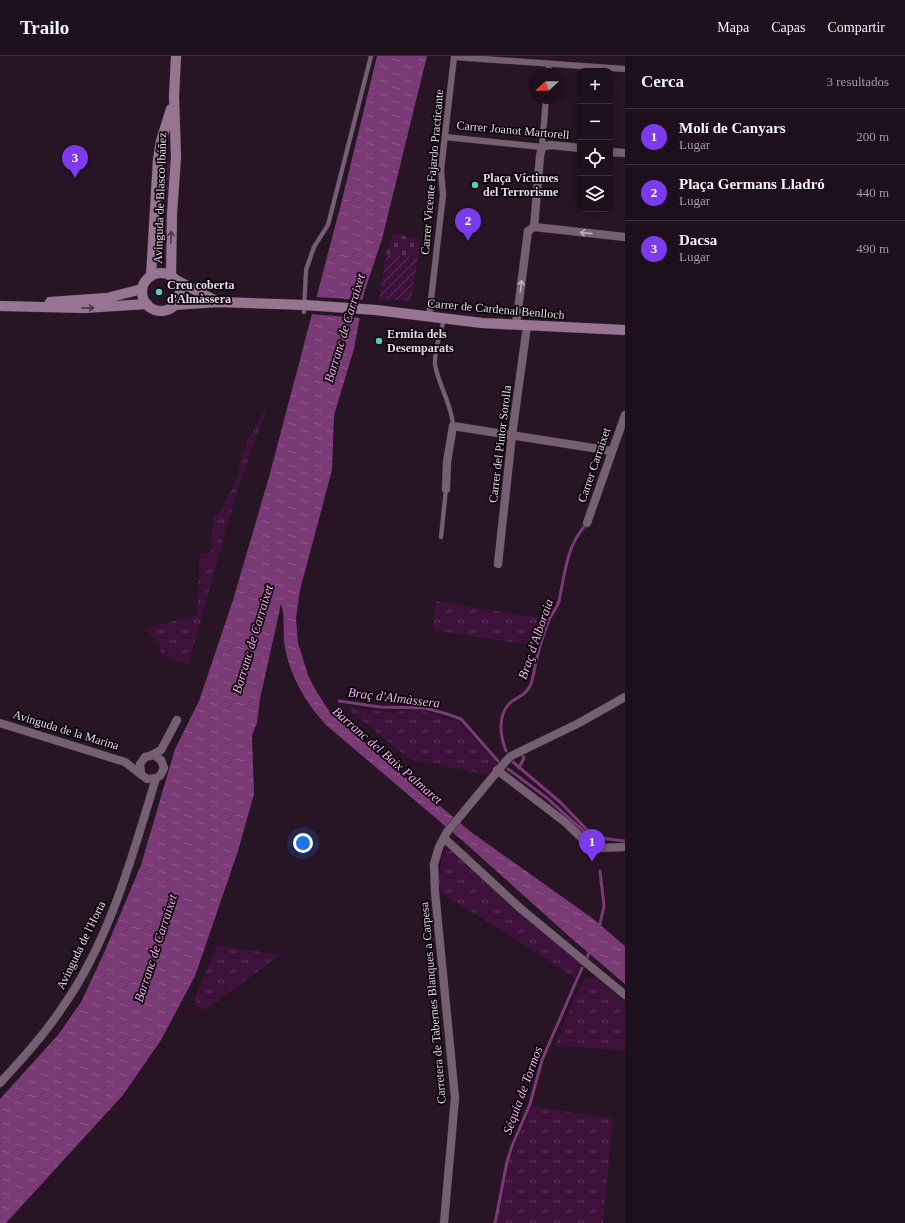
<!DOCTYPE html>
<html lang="es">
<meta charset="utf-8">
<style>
body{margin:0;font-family:Georgia,serif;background:#251825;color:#f1f3f6}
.controls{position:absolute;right:12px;top:12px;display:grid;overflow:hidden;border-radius:8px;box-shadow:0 2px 6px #0003}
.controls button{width:36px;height:36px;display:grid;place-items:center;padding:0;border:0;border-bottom:1px solid #3b2f3b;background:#1d0f1c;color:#f1f3f6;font:20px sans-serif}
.compass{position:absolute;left:529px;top:12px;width:36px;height:36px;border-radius:50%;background:#1d0f1c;box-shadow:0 2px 6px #0003;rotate:249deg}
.you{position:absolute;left:303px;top:787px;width:14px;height:14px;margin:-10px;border:3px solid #fff;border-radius:50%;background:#1a73e8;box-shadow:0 0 0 6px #1a73e833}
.badge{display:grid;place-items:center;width:26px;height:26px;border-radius:50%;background:#7c3aed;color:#fff;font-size:13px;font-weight:700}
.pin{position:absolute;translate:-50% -33px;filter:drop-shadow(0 1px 2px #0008)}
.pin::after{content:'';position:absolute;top:21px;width:14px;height:12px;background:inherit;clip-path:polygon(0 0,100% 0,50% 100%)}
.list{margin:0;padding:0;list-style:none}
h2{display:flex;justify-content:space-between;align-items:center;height:52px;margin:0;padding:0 16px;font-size:17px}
h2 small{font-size:13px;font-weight:400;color:#a09ca3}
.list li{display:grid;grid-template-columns:26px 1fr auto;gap:12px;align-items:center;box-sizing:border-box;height:56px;padding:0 16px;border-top:1px solid #3b2f3b}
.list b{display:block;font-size:15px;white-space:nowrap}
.list p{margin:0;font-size:13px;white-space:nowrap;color:#a09ca3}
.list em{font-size:13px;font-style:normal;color:#a09ca3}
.icon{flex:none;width:22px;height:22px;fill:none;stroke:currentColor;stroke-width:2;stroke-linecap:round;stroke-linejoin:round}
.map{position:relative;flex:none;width:625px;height:1167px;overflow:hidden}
header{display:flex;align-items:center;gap:24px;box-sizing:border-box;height:56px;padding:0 20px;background:#1d0f1c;border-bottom:1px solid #3b2f3b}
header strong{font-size:19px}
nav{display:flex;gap:22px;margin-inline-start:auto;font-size:14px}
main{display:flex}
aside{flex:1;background:#1d0f1c}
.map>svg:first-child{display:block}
.grass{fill:url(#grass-tufts)}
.cemetery{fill:url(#cemetery-stones)}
.garden{fill:url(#garden-furrows)}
.water{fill:url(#water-ripples)}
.pier{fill:#271425}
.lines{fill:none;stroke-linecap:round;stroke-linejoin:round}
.stream{stroke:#793a75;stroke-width:3}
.service-casing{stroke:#3f313d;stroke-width:5}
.pedestrian-casing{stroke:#3f313d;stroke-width:7}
.minor-casing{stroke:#3f313d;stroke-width:9}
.secondary-casing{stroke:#3f313d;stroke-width:11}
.service{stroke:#765f73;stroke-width:4}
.pedestrian{stroke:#765f73;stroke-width:6}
.minor{stroke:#765f73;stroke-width:8}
.secondary{stroke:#967492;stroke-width:10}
.oneway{stroke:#bfaebd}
.oneway2{stroke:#4a3647}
.poi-dot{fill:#54cdc7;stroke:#0b040a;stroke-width:1.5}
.labels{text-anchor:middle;stroke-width:3.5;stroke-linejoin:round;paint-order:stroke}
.street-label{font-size:12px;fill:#e7d9e5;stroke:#0b040a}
.poi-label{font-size:12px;font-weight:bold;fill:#e7d9e5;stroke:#0b040a;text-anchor:start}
.water-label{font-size:13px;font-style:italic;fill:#f6adee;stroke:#0b040a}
</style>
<header>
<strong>Trailo</strong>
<nav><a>Mapa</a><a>Capas</a><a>Compartir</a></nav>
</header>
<main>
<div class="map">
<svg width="625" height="1167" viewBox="0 0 625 1167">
<defs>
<pattern id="grass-tufts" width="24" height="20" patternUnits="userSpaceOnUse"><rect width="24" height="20" fill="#3e113b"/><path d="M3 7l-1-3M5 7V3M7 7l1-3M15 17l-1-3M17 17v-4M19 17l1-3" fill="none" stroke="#5a3357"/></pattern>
<pattern id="cemetery-stones" width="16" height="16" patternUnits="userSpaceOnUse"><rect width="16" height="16" fill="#3e113b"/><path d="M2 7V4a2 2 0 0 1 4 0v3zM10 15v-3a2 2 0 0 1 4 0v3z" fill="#5a3357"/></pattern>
<pattern id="garden-furrows" width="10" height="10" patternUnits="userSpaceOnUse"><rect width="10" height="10" fill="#3e113b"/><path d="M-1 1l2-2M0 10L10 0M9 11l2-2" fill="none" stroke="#5a3357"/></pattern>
<pattern id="water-ripples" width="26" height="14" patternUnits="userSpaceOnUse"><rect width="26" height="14" fill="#793a75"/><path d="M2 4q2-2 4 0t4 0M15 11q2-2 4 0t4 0" fill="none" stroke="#8c5688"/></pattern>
</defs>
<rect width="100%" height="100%" fill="#271425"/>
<g class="grass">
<path d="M269,347l-30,82 -51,180 -25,-10 -16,-27 50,-13 3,-62h11l2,-38 6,-1 14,-27 1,-6 4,-5c-1,-22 20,-54 31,-73z"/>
<path d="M436,545l103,17 -10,27 -96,-15z"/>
<path d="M349,651l40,5 33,-2 37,12 38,42 -8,11 -80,-16 -61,-50z"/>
<path d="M443,794l9,1 129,113 -6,14 -91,-59 -43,-25 -3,-17z"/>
<path d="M217,889l63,10 -76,56 -8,-6 -1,-7z"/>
<path d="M586,921h9l30,25v48l-70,-4 18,-45z"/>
<path d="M531,1050l82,13 -10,104h-107l13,-62z"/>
</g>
<path class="cemetery" d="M393,177l27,7 -2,17 -32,-3z"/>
<g class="garden">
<path d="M168,105l3,2 -4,92 -1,4h-7l4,-95z"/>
<path d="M386,198l32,3 -7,44 -32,-2z"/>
</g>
<path class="water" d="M377,0h50l-45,183 -18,54 -10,56 -20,66 -2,55 -32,120 -4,28 2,25 10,32 7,14 16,25 140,118 121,86 33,28v38l-54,-46 -107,-96 -138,-117c-21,-23 -38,-52 -42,-84 -1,-12 1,-26 -3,-37l-21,95 -3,24 -5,12 2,59 -16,57 -43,125 -34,64 -38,55 -117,128h-6v-124l58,-64 23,-33 23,-49 37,-88 34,-116 24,-48 34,-101 36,-123 72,-273z"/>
<path class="pier" d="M315,241l50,3 -4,18 -51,-4z"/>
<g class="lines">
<g class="stream">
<path d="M339,645l41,6 45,1 22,6 14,5 37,42"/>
<path d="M506,695c-6,-15 -9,-37 5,-49 7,-5 16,-8 20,-18 3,-9 4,-20 7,-30 2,-11 7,-23 11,-34 3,-7 8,-12 10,-19 6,-27 7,-53 25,-74"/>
<path d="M513,706l47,40 34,35 3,6"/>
<path d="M519,712l5,-10 -2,-3"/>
<path d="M508,713l39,29 41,37 3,2 34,4"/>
<path d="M599,872l5,-22 -4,-35"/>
<path d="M587,902l3,-8"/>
<path d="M495,1167l12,-61 5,-16 18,-42 12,-44 40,-92"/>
</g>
<g class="service-casing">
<g id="service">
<path d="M304,256l2,-42 8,-23 14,-22 43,-169"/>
<path d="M444,263c-3,13 -10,31 -9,45 3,21 17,40 18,62"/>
<path d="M441,481l5,-48"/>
</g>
</g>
<g class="pedestrian-casing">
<g id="pedestrian">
<path d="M548,18l1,-10"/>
<path d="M445,81l97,10 4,-49"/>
<path d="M429,261l14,-122 -2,-25 13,-113 171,12"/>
</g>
</g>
<g class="minor-casing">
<g id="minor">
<path d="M610,96l15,1"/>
<path d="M534,171l6,-71 2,-9 8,-2 30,3"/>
<path d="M534,171l91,10"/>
<path d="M516,269l12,-94 6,-4"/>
<path d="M446,433l1,-27 6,-36 159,25"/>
<path d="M587,467l38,-108"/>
<path d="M498,508l14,-129 15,-109"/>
<path d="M0,667l125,39 22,17 9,-1 4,-2 4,-8 -3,-8 -7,-5 -9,2 -5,7 1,9"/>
<path d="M152,699l9,-5 16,-30"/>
<path d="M497,714l68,52 24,23 11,3 25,-1"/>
<path d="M444,782l76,70 105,87"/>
<path d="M0,1027c22,-24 44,-48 62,-75 48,-68 70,-151 94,-230"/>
<path d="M444,1167l11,-125 -20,-206 -1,-28 5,-17 8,-15 59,-71 5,-5 68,-33 46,-26"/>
</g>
</g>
<g class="secondary-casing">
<g id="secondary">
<circle cx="161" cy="236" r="19"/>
<path d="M151,220l7,-117 3,-18 10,-32"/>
<path d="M171,220l1,-62 4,-57 -2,-60 2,-41"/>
<path d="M174,223l44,23"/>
<path d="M50,246l57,-4 35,-9"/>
<path d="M174,249l44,-3 87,3 71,5 106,13 143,7"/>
<path d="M0,250l84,2 63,-4"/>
</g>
</g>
<use href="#service" class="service"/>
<use href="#pedestrian" class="pedestrian"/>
<use href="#minor" class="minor"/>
<use href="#secondary" class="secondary"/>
</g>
<defs><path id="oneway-shaft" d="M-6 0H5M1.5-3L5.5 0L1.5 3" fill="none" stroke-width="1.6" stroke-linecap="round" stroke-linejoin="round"/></defs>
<g class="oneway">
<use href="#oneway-shaft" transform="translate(586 177) rotate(-174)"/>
<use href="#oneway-shaft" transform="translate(521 230) rotate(-83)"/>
</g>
<g class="oneway2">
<use href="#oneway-shaft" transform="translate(171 181) rotate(-88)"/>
<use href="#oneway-shaft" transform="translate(88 252) rotate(-1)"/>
</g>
<g class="poi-dot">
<circle cx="475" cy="129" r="4"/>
<circle cx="159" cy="236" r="4"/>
<circle cx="379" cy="285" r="4"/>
</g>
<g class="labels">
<g class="street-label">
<text transform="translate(513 74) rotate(5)" y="4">Carrer Joanot Martorell</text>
<text transform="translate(432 116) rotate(-85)" y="4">Carrer Vicente Fajardo Practicante</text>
<text transform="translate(160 142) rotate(-88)" y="4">Avinguda de Blasco Ibáñez</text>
<text transform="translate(496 253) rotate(5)" y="4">Carrer de Cardenal Benlloch</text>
<text transform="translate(500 388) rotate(-83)" y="4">Carrer del Pintor Sorolla</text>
<text transform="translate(594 409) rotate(-71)" y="4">Carrer Carraixet</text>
<text transform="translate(66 674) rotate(17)" y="4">Avinguda de la Marina</text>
<text transform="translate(81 889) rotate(-64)" y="4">Avinguda de l'Horta</text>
<text transform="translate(433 947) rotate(-95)" y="4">Carretera de Tabernes Blanques a Carpesa</text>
</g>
<g class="poi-label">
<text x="483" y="126">Plaça Víctimes<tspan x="483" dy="14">del Terrorisme</tspan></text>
<text x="167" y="233">Creu coberta<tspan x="167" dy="14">d'Almàssera</tspan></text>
<text x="387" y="282">Ermita dels<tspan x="387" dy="14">Desemparats</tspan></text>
</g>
<g class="water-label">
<text transform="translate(344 272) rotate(-73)" y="5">Barranc de Carraixet</text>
<text transform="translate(252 583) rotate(-73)" y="5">Barranc de Carraixet</text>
<text transform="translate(535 583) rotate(-71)" y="5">Braç d'Alboraia</text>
<text transform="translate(394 641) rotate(7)" y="5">Braç d'Almàssera</text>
<text transform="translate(388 699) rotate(41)" y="5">Barranc del Baix Palmaret</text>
<text transform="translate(155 892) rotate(-72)" y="5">Barranc de Carraixet</text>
<text transform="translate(522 1034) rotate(-70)" y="5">Séquia de Tormos</text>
</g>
</g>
</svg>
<div class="controls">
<button>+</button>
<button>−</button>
<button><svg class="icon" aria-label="locate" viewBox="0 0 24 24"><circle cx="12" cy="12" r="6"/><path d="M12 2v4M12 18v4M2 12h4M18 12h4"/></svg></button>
<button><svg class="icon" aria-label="layers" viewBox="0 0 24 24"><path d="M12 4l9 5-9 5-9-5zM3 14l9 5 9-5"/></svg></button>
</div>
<svg class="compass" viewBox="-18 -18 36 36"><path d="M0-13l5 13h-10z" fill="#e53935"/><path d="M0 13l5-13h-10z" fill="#a09ca3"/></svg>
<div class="you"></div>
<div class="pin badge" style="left:592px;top:806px">1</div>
<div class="pin badge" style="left:468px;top:185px">2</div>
<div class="pin badge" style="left:75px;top:122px">3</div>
</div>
<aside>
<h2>Cerca<small>3 resultados</small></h2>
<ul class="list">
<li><span class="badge">1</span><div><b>Molí de Canyars</b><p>Lugar</p></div><em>200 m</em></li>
<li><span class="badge">2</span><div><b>Plaça Germans Lladró</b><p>Lugar</p></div><em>440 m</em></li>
<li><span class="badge">3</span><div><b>Dacsa</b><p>Lugar</p></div><em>490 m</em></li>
</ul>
</aside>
</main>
